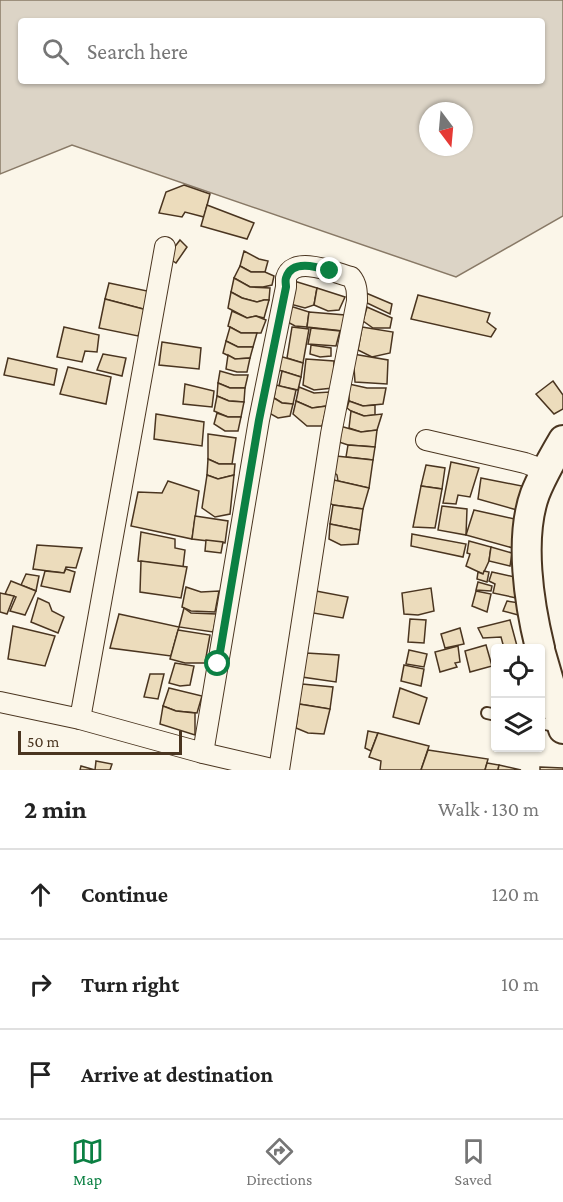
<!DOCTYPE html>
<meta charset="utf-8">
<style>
body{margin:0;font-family:"Crimson Pro",serif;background:#f6f6f6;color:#222}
.controls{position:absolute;right:18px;bottom:18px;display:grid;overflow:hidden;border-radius:6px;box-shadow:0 2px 4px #0004}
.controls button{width:54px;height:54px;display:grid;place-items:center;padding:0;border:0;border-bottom:2px solid #e0e0e0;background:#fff;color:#222;font:30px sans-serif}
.compass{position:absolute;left:419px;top:102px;width:54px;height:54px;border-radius:50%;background:#fff;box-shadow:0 2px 4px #0004;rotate:164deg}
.scale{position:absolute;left:18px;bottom:15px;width:164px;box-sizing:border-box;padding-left:6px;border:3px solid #4a3520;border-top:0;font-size:16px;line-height:21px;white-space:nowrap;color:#4a3520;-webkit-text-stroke:4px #fbf6e9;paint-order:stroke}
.stop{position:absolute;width:18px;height:18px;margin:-14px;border:4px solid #0b8043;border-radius:50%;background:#fff}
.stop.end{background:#0b8043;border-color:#fff;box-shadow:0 2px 6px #0008}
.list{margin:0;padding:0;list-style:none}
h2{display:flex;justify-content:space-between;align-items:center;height:78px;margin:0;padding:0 24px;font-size:26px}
h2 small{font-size:20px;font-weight:400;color:#767676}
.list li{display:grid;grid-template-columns:39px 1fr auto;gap:18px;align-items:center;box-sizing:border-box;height:90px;padding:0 24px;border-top:2px solid #e0e0e0}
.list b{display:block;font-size:22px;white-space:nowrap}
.list em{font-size:20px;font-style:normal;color:#767676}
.icon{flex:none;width:33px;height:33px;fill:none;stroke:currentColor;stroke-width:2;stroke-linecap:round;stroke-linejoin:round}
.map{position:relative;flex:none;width:563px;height:770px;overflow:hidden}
.search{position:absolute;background:#fff;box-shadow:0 2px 4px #0004;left:18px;right:18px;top:18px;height:66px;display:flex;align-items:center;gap:15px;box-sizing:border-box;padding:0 21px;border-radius:6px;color:#767676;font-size:22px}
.sheet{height:348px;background:#fff}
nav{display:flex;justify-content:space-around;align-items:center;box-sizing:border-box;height:84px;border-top:2px solid #e0e0e0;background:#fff;font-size:16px;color:#767676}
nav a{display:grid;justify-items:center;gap:3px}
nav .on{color:#0b8043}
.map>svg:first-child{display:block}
.water{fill:#dcd4c6;stroke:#887966;stroke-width:1.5;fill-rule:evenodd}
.building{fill:#ecdcbc;stroke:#4a3520;stroke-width:1.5}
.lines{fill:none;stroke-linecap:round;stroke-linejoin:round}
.lane-casing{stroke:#4a3520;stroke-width:14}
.street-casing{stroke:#4a3520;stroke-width:22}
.secondary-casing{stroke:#4a3520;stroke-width:32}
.lane{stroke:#fbf6e9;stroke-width:10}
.street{stroke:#fbf6e9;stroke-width:20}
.secondary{stroke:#fbf6e9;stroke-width:28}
.route{stroke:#0b8043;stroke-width:8}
</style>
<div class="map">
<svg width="563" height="770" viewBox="0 0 563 770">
<rect width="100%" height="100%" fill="#fbf6e9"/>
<path class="water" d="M0,0h563v216l-107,61 -384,-132 -72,29zM21,21h521v60h-521zM428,111h36v36h-36z"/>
<g class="building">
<path d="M184,185l26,9 -6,23 -19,-5 -3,5 -23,-4 7,-21z"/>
<path d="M207,205l47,18 -7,16 -46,-13z"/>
<path d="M180,240l7,7 -11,16 -9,-6z"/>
<path d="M244,251l15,8 9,2 -3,11h-14l-11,-6z"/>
<path d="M240,266l11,6h14l9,4 -2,9 -9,2h-13l-16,-9z"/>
<path d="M234,278l16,9 20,1 -1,12h-5l-7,2 -15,-4 -11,-6z"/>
<path d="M294,281l23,7 -3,17 -9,3 -15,-4z"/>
<path d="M109,283l43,9 -5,18 -42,-11z"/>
<path d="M317,288l28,9 -6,13 -11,1 -14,-6z"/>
<path d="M231,292l11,6 15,4 7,-2h5l-5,18 -8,-2 -9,2 -19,-10z"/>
<path d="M366,293l26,11 -2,10 -25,-12z"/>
<path d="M418,295l72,18 -3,9 9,7 -5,8 -80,-18z"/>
<path d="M105,299l42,11 -9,26 -39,-8z"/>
<path d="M287,305l22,7 -2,15 -12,-1 -13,-7z"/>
<path d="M367,307l25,11 -2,10h-17l-10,-7z"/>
<path d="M232,311l15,7 9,-2 10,4 -5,13h-20l-13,-7z"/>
<path d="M309,312l36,3 -2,16 -36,-4z"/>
<path d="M64,327l35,8 -2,17 -12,-1 -3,11 -25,-5z"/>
<path d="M230,327l11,6h16l-4,14h-15l-12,-6z"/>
<path d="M292,327l17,2 -6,34 -16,-5z"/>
<path d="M362,327l31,5 -3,21 -18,4 -14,-7z"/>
<path d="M311,328l29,3 -4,15 -28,-2z"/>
<path d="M226,341l12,6h15l-3,11 -15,1 -12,-6z"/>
<path d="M162,342l39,6 -2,21 -40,-4z"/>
<path d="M311,345l20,3v8l-11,1 -10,-3z"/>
<path d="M103,354l23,4 -4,18 -25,-6z"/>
<path d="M353,354l35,6 -1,24 -32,-2z"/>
<path d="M228,355l7,4 15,-1 -3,14h-10l-11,-3z"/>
<path d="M276,355l27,8 -2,14 -29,-9z"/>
<path d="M8,358l49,11 -3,16 -50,-10z"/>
<path d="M306,359l28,2 -1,27 -19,2 -11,-5z"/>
<path d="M68,367l43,10 -5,27 -46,-10z"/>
<path d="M220,371l14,4h14l-3,13h-15l-12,-5z"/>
<path d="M282,371l19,6 -3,13 -19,-4z"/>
<path d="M553,381l10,14v14l-9,5 -18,-20z"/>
<path d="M218,383l12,5h15l-1,14 -15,-1 -12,-5z"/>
<path d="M185,384l29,7 -2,16 -29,-3z"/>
<path d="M349,384l18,4h19l-3,16 -20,2 -14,-5z"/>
<path d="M276,385l20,5 -3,14 -11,-1 -8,-5z"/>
<path d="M299,387l15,6 16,-1 -3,14 -15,2 -16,-7z"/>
<path d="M217,396l12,5 15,1 -3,15h-13l-14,-6z"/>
<path d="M274,398l8,5 11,1 -3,12 -12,2 -9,-5z"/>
<path d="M296,401l16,7 15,-2 -5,20h-15l-14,-12z"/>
<path d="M349,401l14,5 12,-1v10l-11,1 -13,-5 -4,-3z"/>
<path d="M351,411l13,5 18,-2 -5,16 -16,2 -12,-4z"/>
<path d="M217,413l11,4h13l-3,14h-13l-11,-7z"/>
<path d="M156,414l48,8 -2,24 -48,-7z"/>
<path d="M340,426l21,6 16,-2 -2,17 -27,-2 -9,-3z"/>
<path d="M208,434l28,4 -4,26h-13l-11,-5z"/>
<path d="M348,445l27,2 -2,13 -27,-3z"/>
<path d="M336,456l37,4 -4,28 -31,-7 -1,-6 -3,-3z"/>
<path d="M208,459l11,5h16l-1,11 -16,4 -11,-4z"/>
<path d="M451,462l28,6 -9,29 -12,-2 -2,9 -13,-1z"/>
<path d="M426,465l19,3 -3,21 -21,-3z"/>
<path d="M207,475l11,4 16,-4 -4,39 -15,3 -13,-9z"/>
<path d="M481,478l41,8 -5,24 -39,-11z"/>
<path d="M334,480l35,8 -6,21 -30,-4 -3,-2z"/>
<path d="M168,481l31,10 -7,48 -61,-13 7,-34 24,1z"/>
<path d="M421,486l21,3 -7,39 -22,-1z"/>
<path d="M333,505l30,4 -3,21 -30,-6z"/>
<path d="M442,506l25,3 -1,26 -28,-5z"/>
<path d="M474,510l45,10 -6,28 -47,-13z"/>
<path d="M195,516l33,5 -3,22 -33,-4z"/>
<path d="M330,524l30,6 -2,14 -17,1 -12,-6z"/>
<path d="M141,532l34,7v9l10,2 -2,17 -45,-6z"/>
<path d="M412,534l54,10 -3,13 -52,-11z"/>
<path d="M206,540l17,2 -2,11 -16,-2z"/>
<path d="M469,541l22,6 -2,14 -6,13 -17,-8 4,-12 -3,-1z"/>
<path d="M37,545l45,3 -6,20 -10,-1 -2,6 -31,-4z"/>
<path d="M491,547l21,6 -2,13 -21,-5z"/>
<path d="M141,561l46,6 -6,31 -41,-6z"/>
<path d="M66,569l9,3 -5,20 -29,-6 4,-15 19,2z"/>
<path d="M484,571l5,1 -2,10 -10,-3 1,-7 5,2z"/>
<path d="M492,572l32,7 2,21 -33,-7 2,-9 -6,-3z"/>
<path d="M26,574l13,2 -3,15 -15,-6z"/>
<path d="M11,581l25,10 -11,24 -15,-4 6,-14 -11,-3z"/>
<path d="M478,582l14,4 -1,5 -15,-1z"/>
<path d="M186,587l15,5 18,-1 -4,21 -24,-1 -9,-4z"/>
<path d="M431,588l3,23 -16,4 -14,-1 -2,-21z"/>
<path d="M316,591l32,6 -5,21 -30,-5z"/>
<path d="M476,591l15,3 -4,18 -15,-6z"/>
<path d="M0,593l14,3 -7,18 -7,-2z"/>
<path d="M38,598l11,5 3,8 12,6 -6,16 -27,-11z"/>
<path d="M507,601l19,3 -4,12 -19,-5z"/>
<path d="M184,608l7,5 26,1 -4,18 -34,-5z"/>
<path d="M119,614l60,13 -8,29 -61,-8z"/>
<path d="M410,619l16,1 -2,23 -16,-1z"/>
<path d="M510,620l7,26 -9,2h-4l-3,-11 -18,1 -5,-10z"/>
<path d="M13,626l42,10 -10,30 -37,-7z"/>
<path d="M460,628l4,16 -19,4 -4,-14z"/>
<path d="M178,630l32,5 -5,28h-20l-15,-4z"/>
<path d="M486,645l6,21 -22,6 -5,-21z"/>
<path d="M458,646l2,16 -5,1 2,4 -17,5 -5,-20z"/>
<path d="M409,650l18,4 -3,13 -18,-3z"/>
<path d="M306,653l33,2 -3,27 -34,-5z"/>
<path d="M175,663l19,3 -4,19 -10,1 -11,-3z"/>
<path d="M404,665l20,4 -3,17 -20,-5z"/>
<path d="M150,674h14l-6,25 -14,-2z"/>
<path d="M302,684l31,3 -3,22 -31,-5z"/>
<path d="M169,688l33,8 -5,17 -21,-2 -13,-5z"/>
<path d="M400,688l27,10 -8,26 -26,-7z"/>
<path d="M299,704l31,5 -6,25 -16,-1 -12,-5z"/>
<path d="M163,706l13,5 19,2v22l-35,-11z"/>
<path d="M368,731l10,2 -7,18 -6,-3z"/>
<path d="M378,733l51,13 -8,24h-41l1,-9 -12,-4z"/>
<path d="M428,750l60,9 -3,11h-64z"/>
<path d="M96,761l16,3 -2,6h-30l1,-4 14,4z"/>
<path d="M487,763l12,2 -1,5h-13z"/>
<path d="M499,765l22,5h-23z"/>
<path d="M540,767l23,1v2h-23z"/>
</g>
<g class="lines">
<g class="lane-casing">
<g id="lane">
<path d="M487,713l9,2"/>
<path d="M540,723l10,2 8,5"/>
</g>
</g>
<g class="street-casing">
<g id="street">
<path d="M426,440l99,23 22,8"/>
<path d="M0,702l80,17 123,34 73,17"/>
<path d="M80,719l85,-472"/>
<path d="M203,753l56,-333 27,-133c0,-3 0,-6 0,-9 7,-24 50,-5 65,-1 6,7 6,15 6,24l-26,133 -52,336"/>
</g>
</g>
<g class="secondary-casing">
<g id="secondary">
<path d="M540,648c-11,-45 -21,-110 -5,-154 7,-18 18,-37 28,-54"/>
<path d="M540,650l23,79"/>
</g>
</g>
<use href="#lane" class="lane"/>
<use href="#street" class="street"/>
<use href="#secondary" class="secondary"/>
</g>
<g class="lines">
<path class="route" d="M218,664l41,-244 27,-133c0,-3 -1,-6 0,-9 6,-19 31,-11 44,-7"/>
</g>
</svg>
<div class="controls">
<button><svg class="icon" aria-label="locate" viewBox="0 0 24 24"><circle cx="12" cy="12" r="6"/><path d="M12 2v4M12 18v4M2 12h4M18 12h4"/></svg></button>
<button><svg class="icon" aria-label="layers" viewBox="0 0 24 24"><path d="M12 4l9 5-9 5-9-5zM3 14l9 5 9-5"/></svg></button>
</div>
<svg class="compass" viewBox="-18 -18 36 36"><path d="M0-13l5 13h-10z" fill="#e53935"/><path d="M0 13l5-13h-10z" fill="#767676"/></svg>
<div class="scale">50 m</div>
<div class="stop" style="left:218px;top:664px"></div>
<div class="stop end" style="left:330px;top:271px"></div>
<div class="search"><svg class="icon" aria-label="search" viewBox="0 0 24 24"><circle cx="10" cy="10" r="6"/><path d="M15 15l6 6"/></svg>Search here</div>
</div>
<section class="sheet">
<h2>2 min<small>Walk · 130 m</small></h2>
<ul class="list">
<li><svg class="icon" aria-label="ahead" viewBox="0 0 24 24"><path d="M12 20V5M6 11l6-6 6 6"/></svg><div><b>Continue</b></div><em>120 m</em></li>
<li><svg class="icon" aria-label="right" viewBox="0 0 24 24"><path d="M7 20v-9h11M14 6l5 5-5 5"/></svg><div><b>Turn right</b></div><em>10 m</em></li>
<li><svg class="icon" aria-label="arrive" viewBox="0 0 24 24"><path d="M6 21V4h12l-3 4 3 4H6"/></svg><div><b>Arrive at destination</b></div></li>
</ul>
</section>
<nav>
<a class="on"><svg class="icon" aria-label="map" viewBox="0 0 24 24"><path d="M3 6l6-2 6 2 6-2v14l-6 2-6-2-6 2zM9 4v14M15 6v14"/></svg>Map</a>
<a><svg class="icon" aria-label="directions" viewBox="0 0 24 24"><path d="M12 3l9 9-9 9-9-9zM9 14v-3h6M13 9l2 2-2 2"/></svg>Directions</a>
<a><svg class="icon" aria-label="saved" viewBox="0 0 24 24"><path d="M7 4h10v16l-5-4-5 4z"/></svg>Saved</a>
</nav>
